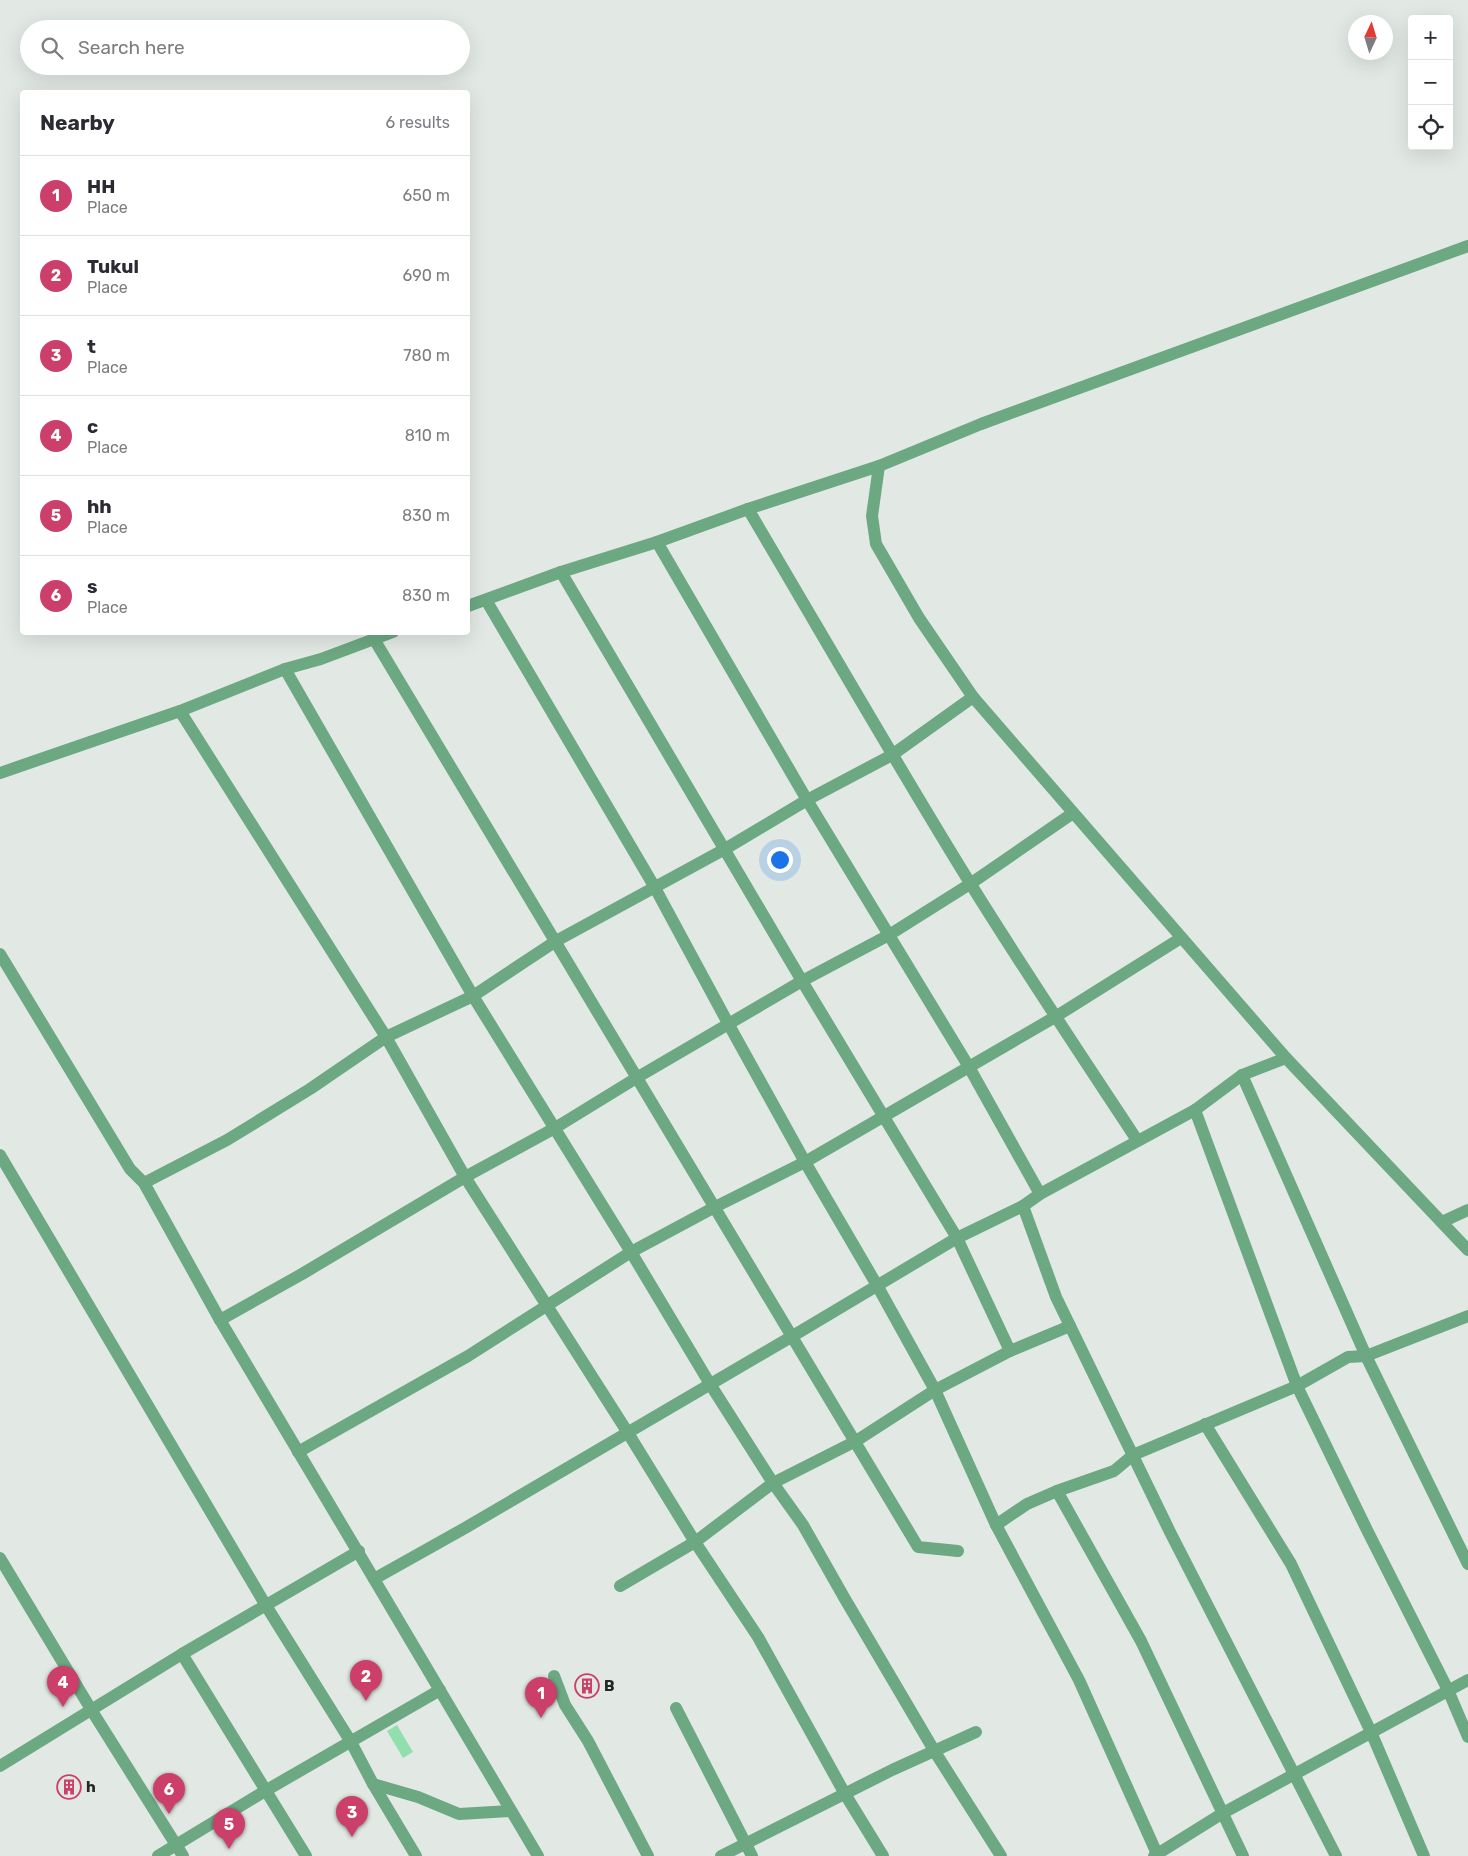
<!DOCTYPE html>
<meta charset="utf-8">
<style>
body{margin:0;font-family:Rubik,sans-serif;background:#f2f2f3;color:#2b2b33}
.controls{position:absolute;right:15px;top:15px;display:grid;overflow:hidden;border-radius:5px;box-shadow:0 5px 20px #0002}
.controls button{width:45px;height:45px;display:grid;place-items:center;padding:0;border:0;border-bottom:1px solid #e1e1e2;background:#fff;color:#2b2b33;font:25px sans-serif}
.compass{position:absolute;left:1348px;top:15px;width:45px;height:45px;border-radius:50%;background:#fff;box-shadow:0 5px 20px #0002;rotate:4deg}
.you{position:absolute;left:779px;top:859px;width:18px;height:18px;margin:-12px;border:4px solid #fff;border-radius:50%;background:#1a73e8;box-shadow:0 0 0 8px #1a73e833}
.badge{display:grid;place-items:center;width:32px;height:32px;border-radius:50%;background:#cc3f6b;color:#fff;font-size:16px;font-weight:700}
.pin{position:absolute;translate:-50% -41px;filter:drop-shadow(0 1px 2px #0008)}
.pin::after{content:'';position:absolute;top:26px;width:18px;height:15px;background:inherit;clip-path:polygon(0 0,100% 0,50% 100%)}
.list{margin:0;padding:0;list-style:none}
h2{display:flex;justify-content:space-between;align-items:center;height:65px;margin:0;padding:0 20px;font-size:21px}
h2 small{font-size:16px;font-weight:400;color:#7c7c81}
.list li{display:grid;grid-template-columns:32px 1fr auto;gap:15px;align-items:center;box-sizing:border-box;height:80px;padding:0 20px;border-top:1px solid #e1e1e2}
.list b{display:block;font-size:19px;white-space:nowrap}
.list p{margin:0;font-size:16px;white-space:nowrap;color:#7c7c81}
.list em{font-size:16px;font-style:normal;color:#7c7c81}
.icon{flex:none;width:28px;height:28px;fill:none;stroke:currentColor;stroke-width:2;stroke-linecap:round;stroke-linejoin:round}
.map{position:relative;flex:none;width:1468px;height:1856px;overflow:hidden}
.search{position:absolute;background:#fff;box-shadow:0 5px 20px #0002;left:20px;top:20px;width:450px;height:55px;display:flex;align-items:center;gap:12px;box-sizing:border-box;padding:0 18px;border-radius:28px;color:#7c7c81;font-size:19px}
.panel{position:absolute;background:#fff;box-shadow:0 5px 20px #0002;left:20px;top:90px;width:450px;height:545px;border-radius:5px}
.map>svg:first-child{display:block}
.green{fill:#92dfae}
.lines{fill:none;stroke-linecap:round;stroke-linejoin:round}
.minor{stroke:#6ca882;stroke-width:12}
.labels{text-anchor:middle;stroke-width:4;stroke-linejoin:round;paint-order:stroke}
.poi-label{font-size:15px;font-weight:bold;fill:#242725;stroke:#e2e9e4;text-anchor:start}
</style>
<div class="map">
<svg width="1468" height="1856" viewBox="0 0 1468 1856">
<rect width="100%" height="100%" fill="#e2e9e4"/>
<path class="green" d="M397,1725l16,27 -10,6 -16,-27z"/>
<g class="lines">
<g class="minor">
<path d="M879,466l-7,50 4,28 43,74 54,79 313,361 182,192"/>
<path d="M748,509c74,125 146,251 222,374 54,87 111,172 167,257"/>
<path d="M657,542l150,258 162,267 71,127"/>
<path d="M561,572l241,409 155,257 53,113"/>
<path d="M486,600l168,286 75,139 76,137 73,125 57,103 61,135 83,155 79,176"/>
<path d="M468,606l93,-34 96,-30 91,-33 131,-43 102,-42 487,-178"/>
<path d="M374,639l544,908 40,4"/>
<path d="M285,669l188,327 158,256 79,132 63,99 30,42 42,74 90,153 66,104"/>
<path d="M180,711l206,326 79,140 163,256 67,109 63,95 87,157 38,62"/>
<path d="M0,773l180,-62 105,-42 36,-10 72,-27"/>
<path d="M0,954l130,215 14,14 76,137 154,259 91,-51 326,-191 166,-99 66,-32 17,-12 155,-84 47,-35 44,-17"/>
<path d="M1242,1075l124,281 102,208"/>
<path d="M1195,1110l102,276 70,144 81,160 20,47"/>
<path d="M0,1155l265,449 86,138 22,42 43,72"/>
<path d="M144,1183l83,-43 83,-51 76,-52 87,-41 83,-55 169,-92 82,-49 85,-45 81,-58"/>
<path d="M1023,1206l33,91 114,235 166,324"/>
<path d="M1442,1222l26,-12"/>
<path d="M220,1320l82,-46 163,-97 90,-49 83,-51 164,-96 87,-46 81,-51 103,-71"/>
<path d="M1205,1424l86,140 80,168 53,124"/>
<path d="M298,1452l170,-96 163,-104 84,-45 90,-45 250,-145 126,-79"/>
<path d="M1057,1491l84,150 102,215"/>
<path d="M996,1525l31,-21 30,-13 57,-20 19,-16 164,-69 51,-29 18,-1 102,-40"/>
<path d="M0,1558l92,153 91,145"/>
<path d="M374,1579l164,277"/>
<path d="M620,1586l75,-44 78,-59 83,-42 79,-51 75,-39 60,-25"/>
<path d="M182,1654l124,202"/>
<path d="M554,1676l11,29 23,36 60,115"/>
<path d="M676,1708l76,148"/>
<path d="M0,1766l182,-112 177,-103"/>
<path d="M373,1784l45,13 41,17 52,-3"/>
<path d="M158,1856l107,-65 175,-101"/>
<path d="M721,1856l171,-86 84,-38"/>
<path d="M1154,1856l69,-43 245,-133"/>
</g>
</g>
<defs>
<g id="building-ring" transform="scale(1.25)"><circle r="9.5" fill="#e2e9e4" stroke="#cc3f6b" stroke-width="1.5"/><path d="M-4-6H4V6H1V3H-1V6H-4ZM-2.5-4.3h1.7v1.8h-1.7ZM.8-4.3h1.7v1.8H.8ZM-2.5-1h1.7V.8h-1.7ZM.8-1h1.7V.8H.8Z" fill="#cc3f6b"/></g>
</defs>
<g fill-rule="evenodd">
<use href="#building-ring" x="587" y="1686"/>
<use href="#building-ring" x="69" y="1787"/>
</g>
<g class="labels">
<g class="poi-label">
<text x="604" y="1691">B</text>
<text x="86" y="1792">h</text>
</g>
</g>
</svg>
<div class="controls">
<button>+</button>
<button>−</button>
<button><svg class="icon" aria-label="locate" viewBox="0 0 24 24"><circle cx="12" cy="12" r="6"/><path d="M12 2v4M12 18v4M2 12h4M18 12h4"/></svg></button>
</div>
<svg class="compass" viewBox="-18 -18 36 36"><path d="M0-13l5 13h-10z" fill="#e53935"/><path d="M0 13l5-13h-10z" fill="#7c7c81"/></svg>
<div class="you"></div>
<div class="pin badge" style="left:541px;top:1718px">1</div>
<div class="pin badge" style="left:366px;top:1701px">2</div>
<div class="pin badge" style="left:352px;top:1837px">3</div>
<div class="pin badge" style="left:63px;top:1707px">4</div>
<div class="pin badge" style="left:229px;top:1849px">5</div>
<div class="pin badge" style="left:169px;top:1814px">6</div>
<div class="search"><svg class="icon" aria-label="search" viewBox="0 0 24 24"><circle cx="10" cy="10" r="6"/><path d="M15 15l6 6"/></svg>Search here</div>
<section class="panel">
<h2>Nearby<small>6 results</small></h2>
<ul class="list">
<li><span class="badge">1</span><div><b>HH</b><p>Place</p></div><em>650 m</em></li>
<li><span class="badge">2</span><div><b>Tukul</b><p>Place</p></div><em>690 m</em></li>
<li><span class="badge">3</span><div><b>t</b><p>Place</p></div><em>780 m</em></li>
<li><span class="badge">4</span><div><b>c</b><p>Place</p></div><em>810 m</em></li>
<li><span class="badge">5</span><div><b>hh</b><p>Place</p></div><em>830 m</em></li>
<li><span class="badge">6</span><div><b>s</b><p>Place</p></div><em>830 m</em></li>
</ul>
</section>
</div>
